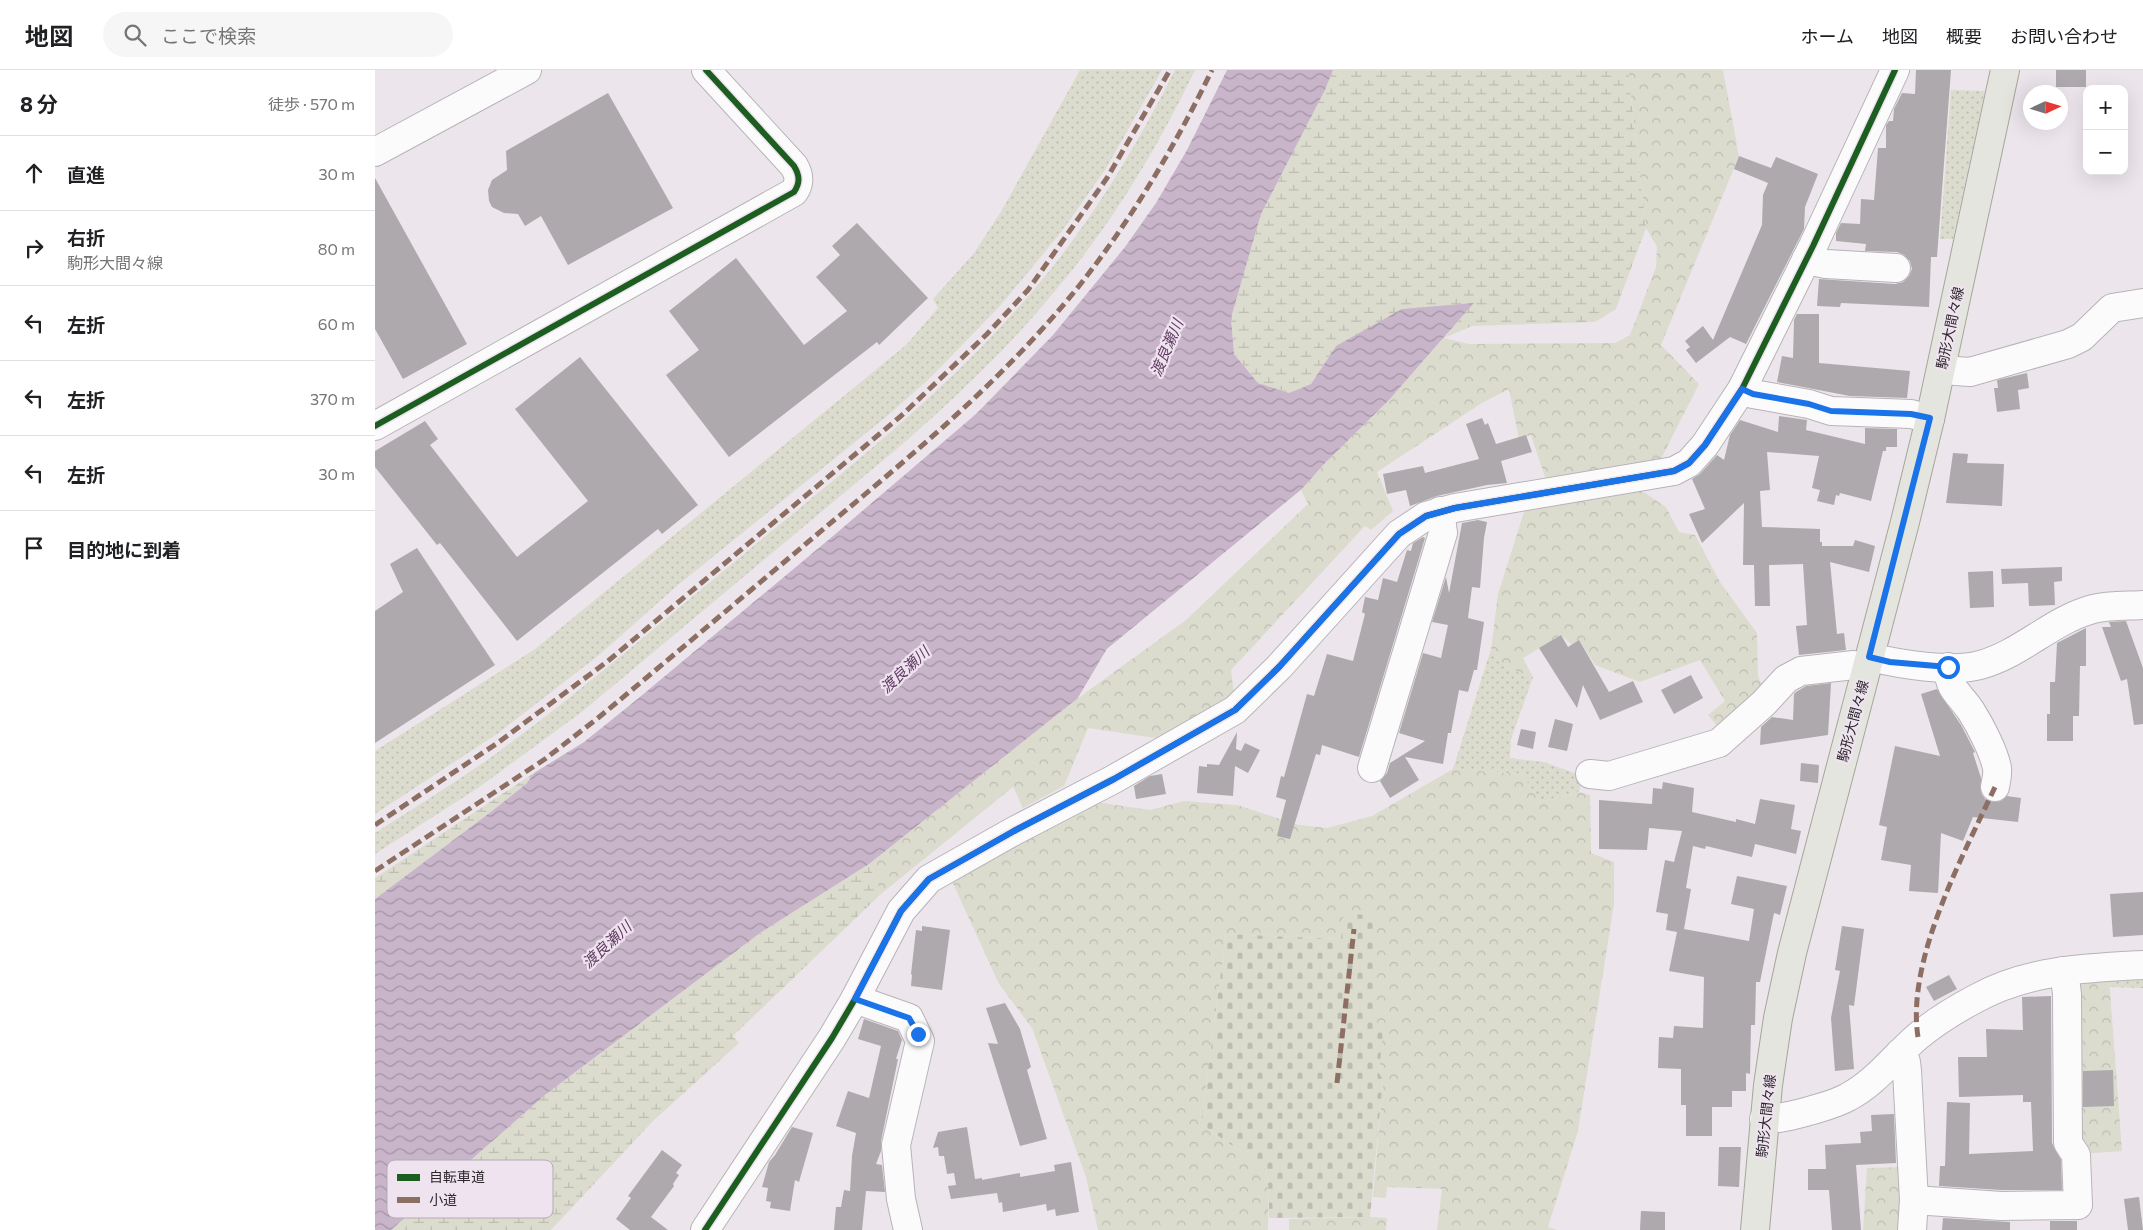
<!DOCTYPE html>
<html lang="ja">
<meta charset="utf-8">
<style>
body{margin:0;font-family:Commissioner,"Noto Sans JP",sans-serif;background:#f6f6f6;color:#202124}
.controls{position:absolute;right:15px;top:15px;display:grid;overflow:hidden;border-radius:10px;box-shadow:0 5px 20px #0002}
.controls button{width:45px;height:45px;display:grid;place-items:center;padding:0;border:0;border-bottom:1px solid #e0e0e0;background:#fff;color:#202124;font:25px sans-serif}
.compass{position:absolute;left:1648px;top:15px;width:45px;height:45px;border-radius:50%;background:#fff;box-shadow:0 5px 20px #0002;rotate:86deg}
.stop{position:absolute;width:15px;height:15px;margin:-11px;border:4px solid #1a73e8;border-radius:50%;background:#fff}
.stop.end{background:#1a73e8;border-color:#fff;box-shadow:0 1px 5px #0008}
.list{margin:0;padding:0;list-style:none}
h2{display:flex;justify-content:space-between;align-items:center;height:65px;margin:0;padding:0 20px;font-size:21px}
h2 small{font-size:16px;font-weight:400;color:#757577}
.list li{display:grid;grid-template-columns:32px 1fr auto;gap:15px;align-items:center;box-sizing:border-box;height:75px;padding:0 20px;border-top:1px solid #e0e0e0}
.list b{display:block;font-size:19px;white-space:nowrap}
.list p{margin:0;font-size:16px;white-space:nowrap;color:#757577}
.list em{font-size:16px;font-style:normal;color:#757577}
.icon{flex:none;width:28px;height:28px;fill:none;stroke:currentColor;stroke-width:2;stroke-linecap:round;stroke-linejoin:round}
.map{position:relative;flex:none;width:1768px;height:1160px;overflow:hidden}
header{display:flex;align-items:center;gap:30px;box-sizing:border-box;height:70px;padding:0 25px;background:#fff;border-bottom:1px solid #e0e0e0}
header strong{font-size:24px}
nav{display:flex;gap:28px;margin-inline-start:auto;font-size:18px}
.search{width:350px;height:45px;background:#f6f6f6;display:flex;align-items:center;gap:12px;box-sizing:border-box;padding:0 18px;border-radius:28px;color:#757577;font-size:19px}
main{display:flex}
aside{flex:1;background:#fff}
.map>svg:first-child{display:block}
.grass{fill:url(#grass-dots)}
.forest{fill:url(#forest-crowns)}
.wetland{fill:url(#wetland-marsh)}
.cemetery{fill:url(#cemetery-stones)}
.water{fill:url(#water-waves)}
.pier{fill:#ece6ec}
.building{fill:#ada9ad}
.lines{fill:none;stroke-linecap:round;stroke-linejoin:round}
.minor-casing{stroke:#b8b3b8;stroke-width:30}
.major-casing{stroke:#a6a59b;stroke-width:30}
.minor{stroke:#fcfbfc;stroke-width:28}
.major{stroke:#e5e5df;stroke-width:28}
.quiet{stroke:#8d6e63;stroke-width:5;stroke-dasharray:10 5;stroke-linecap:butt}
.cycleway-casing{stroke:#eee3ef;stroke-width:9}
.cycleway{stroke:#1b5e20;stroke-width:6}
.route{stroke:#1a73e8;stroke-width:6}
.labels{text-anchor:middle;stroke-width:4.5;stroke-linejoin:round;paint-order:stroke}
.street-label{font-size:14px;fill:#2c282c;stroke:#eee3ef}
.water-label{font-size:15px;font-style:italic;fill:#603b62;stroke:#eee3ef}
.key{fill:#eee3ef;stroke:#b4abb4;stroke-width:1}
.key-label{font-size:14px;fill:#2c282c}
</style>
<header>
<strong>地図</strong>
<div class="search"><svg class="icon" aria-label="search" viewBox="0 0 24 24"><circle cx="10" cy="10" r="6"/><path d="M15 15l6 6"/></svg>ここで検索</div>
<nav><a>ホーム</a><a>地図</a><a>概要</a><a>お問い合わせ</a></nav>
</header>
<main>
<aside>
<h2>8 分<small>徒歩 · 570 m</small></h2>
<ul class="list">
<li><svg class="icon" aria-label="ahead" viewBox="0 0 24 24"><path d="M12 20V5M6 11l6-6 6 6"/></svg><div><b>直進</b></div><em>30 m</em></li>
<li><svg class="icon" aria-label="right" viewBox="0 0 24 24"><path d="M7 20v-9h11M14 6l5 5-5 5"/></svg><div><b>右折</b><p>駒形大間々線</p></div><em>80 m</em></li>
<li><svg class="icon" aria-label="left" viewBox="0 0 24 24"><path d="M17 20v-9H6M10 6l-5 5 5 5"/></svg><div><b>左折</b></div><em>60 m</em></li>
<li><svg class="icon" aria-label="left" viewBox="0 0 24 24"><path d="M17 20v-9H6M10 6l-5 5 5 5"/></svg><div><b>左折</b></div><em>370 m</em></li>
<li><svg class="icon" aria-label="left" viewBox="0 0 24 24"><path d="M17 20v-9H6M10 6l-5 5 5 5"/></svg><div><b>左折</b></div><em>30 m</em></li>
<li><svg class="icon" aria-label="arrive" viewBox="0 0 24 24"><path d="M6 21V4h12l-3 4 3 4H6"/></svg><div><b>目的地に到着</b></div></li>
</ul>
</aside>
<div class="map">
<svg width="1768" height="1160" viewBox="0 0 1768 1160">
<defs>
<pattern id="grass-dots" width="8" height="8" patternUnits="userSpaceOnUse" patternTransform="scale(1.25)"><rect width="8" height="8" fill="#dbdcce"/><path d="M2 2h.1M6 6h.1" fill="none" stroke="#bcbdb1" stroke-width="1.8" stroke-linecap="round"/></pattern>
<pattern id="forest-crowns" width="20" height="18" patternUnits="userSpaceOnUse" patternTransform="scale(1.25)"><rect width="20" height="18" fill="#dbdcce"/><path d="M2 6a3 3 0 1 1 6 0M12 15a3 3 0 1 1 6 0" fill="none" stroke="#bcbdb1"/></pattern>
<pattern id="wetland-marsh" width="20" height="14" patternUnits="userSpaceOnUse" patternTransform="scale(1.25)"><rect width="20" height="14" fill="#dbdcce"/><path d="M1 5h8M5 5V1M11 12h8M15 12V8" fill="none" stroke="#bcbdb1"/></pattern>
<pattern id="cemetery-stones" width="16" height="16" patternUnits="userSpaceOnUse" patternTransform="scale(1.25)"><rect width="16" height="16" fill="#dbdcce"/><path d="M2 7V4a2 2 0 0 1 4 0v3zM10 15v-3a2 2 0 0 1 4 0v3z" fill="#bcbdb1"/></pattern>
<pattern id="water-waves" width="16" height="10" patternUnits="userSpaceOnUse" patternTransform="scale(1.25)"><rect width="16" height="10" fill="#c9b5ca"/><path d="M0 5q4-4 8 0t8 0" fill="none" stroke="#a393a4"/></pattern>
</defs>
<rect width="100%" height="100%" fill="#ece6ec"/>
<g class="grass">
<path d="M705,0h82l-57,100 -43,61 -62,75 -71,73 -43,38 -208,168 -79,70 -102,79 -122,80v-63l160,-102 371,-304 32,-37 -5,-9 41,-46 28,-43z"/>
<path d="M800,0h20c-38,79 -83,154 -140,221 -45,55 -97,104 -150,151l-322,269 -105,77 -103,66v-21c42,-27 86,-54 126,-83 80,-59 156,-124 232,-187 105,-87 215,-171 303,-276 56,-66 100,-140 139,-217z"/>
<path d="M1576,20l34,1 -32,148h-13z"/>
<path d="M1116,579l15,19 27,9 -22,62 -1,19 34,4 36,13 2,4 -3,13 -39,10 -18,-28 -69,-5z"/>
<path d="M1768,906v12l-33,-1 -1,-10z"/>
</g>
<g class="forest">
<path d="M1253,0h95l16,86 -78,189 38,39 -40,79 -112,20 -16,-48 -12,4 -10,-50 -27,14 -105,69 16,39 -22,19 -6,-4 -134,144 3,24 -72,45 -74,-11 -24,58 -41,22 -10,-21 -132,107 -12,-30 209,-166 108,-78 122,-116 -7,-14 24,-27 64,-63 55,-62 25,6 146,-1 15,-8 26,-68 1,-20 -11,-19z"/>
<path d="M1264,419l27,18 13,25 16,3 25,47 37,51 1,42 2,6 8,11 -45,41 -15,-18 17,-14 -25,-41 -60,22 -45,-17 -16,-25 -7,5 -11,-10 -38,23 10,19 -27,-9 -15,-19 7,-55 27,-85z"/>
<path d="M1078,699l69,5 18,28 39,-10 11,3 1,58 23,9v42l-36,227 -30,96 9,3h-120l5,-41 -55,-2 -1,11 -13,-1 10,-117 -4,-7 3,-41 -7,-2v-114l-31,-2 -2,25 -116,-5 -25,190 65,45 3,23 -1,38h-170l-12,-53 -54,-149 -33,-44 -49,-107 146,-75 54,8 34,-9 53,4 62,20 28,3 45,-12z"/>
<path d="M1734,907l13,174 -42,3 -4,-171z"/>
<path d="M1531,1097v63h-43l4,-62z"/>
<path d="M995,1147l17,1 -1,12h-97v-11z"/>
</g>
<g class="wetland">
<path d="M958,0h295l18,158 -30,81 -21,13 -123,4 -28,12 29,-34 -137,42 -25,38 -22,9 -31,-10 -24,-29 -3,-36 30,-104 64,-124z"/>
<path d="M159,703l-8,11 -34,27 -117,88v-21z"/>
<path d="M494,794l12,30 -148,142 6,7 -87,79 -101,108h-160l154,-135 215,-162z"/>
</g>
<path class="cemetery" d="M969,843l31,3v114l8,2 -4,41 4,7 -13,137 -101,1v-26l-3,-23 -65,-45 25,-190 115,5z"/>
<path class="water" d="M852,0h106l-8,20 -64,124 -30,104 3,36 24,29 31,10 22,-9 25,-38 66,-37 72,-6 -85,97 -64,63 -24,27 -194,159 -29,49 -209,166 -109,69 -215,162 -154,135h-16v-331l117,-88 34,-27 8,-11 50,-31 51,-41 198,-165 143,-122 77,-79 72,-88 31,-44 31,-53z"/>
<path class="pier" d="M926,420l1,2 -193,159 -25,43 -6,4 29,-49z"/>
<g class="building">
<path d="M1541,0h35l-14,187h-6l-2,50 -88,-4 -1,4 -23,-1 2,-27 76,5 8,-2 6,-6 3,-7 -2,-8 -6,-6 -7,-3 -32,-1 1,-7 -30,-3v-8l5,-10 19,1 1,-25 13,1 4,-52h8v-23l3,-4h4l1,-12 8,-16 13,1z"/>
<rect x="1681" y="0" width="30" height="17"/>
<path d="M233,23l65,115 -105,57 -27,-49 -16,10 -7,-12 -14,-1 -12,-6 -3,-6 -1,-11 4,-10 15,-10 -1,-19z"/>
<path d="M1364,86l32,12 5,-11 42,17 -13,33 -1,22 -58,115 -16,-7 -34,26 -10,-13 4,-3 -5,-6 18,-15 10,14 49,-115 1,-30 5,-12 -34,-14z"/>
<path d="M0,108l92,166 -64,35 -28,-50z"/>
<path d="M482,153l71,75 -49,47 -2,-3 -148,115 -63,-82 33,-25 -30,-39 67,-53 68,87 43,-34 -31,-34 24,-22 -8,-9z"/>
<path d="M1422,244h22v49l91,8 -3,27 -57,-2 -73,-14 5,-26 11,2 1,-38z"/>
<path d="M205,287l118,148 -36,29 -4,-5 -141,112 -77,-98 -3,2 -62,-78v-16l50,-30 13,18 -8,6 87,112 71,-56 -73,-92z"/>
<path d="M1652,303l2,15 -11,2 2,19 -23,3 -3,-24h4l-1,-8z"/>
<path d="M1404,346l28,4 -1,10 59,14v-16l32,1v18h-11v4h-3l-12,50 -31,-8 -1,3 -3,-1 -2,10 -17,-4 3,-11 -8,-2 7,-32 -52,-4 3,38 -10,1 2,36 58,2v13h2v4h31l2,-6 20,6 -6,26 -39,-10 7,72 7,-1 2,17 -47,5 -3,-29 11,-1 -4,-61 -34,1 1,41h-15l-1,-41h-11l1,-62 -42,40 -13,-29 16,-5 -13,-30 8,-5 17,-19 7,5 6,-25 10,-15 38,12z"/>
<path d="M1107,348l3,7 3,-2 8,21 30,-9 6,17 -31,9 6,22 -20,2 -50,11 -27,10 -4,-16 -19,4 -4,-20 40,-8 2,7 54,-14 -13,-35z"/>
<path d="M1578,383l15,1 -1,9 37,1 -2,42 -56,-3z"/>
<path d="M1103,450l9,2 -3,16 -4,50 -8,-1 -4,31 16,4 -7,48h-3l-6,22 -9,-2 -8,43h-3l-5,31 -38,-7 14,23 -29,18 -10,-17 7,-8 3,-10 35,-22 -26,-8 24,-80 18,5 7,-33 -16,-3 14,-45 3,16 13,-70z"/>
<path d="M1048,467l2,1 -66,219 -37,-12 -2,10 -4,-1 -26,85 -13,-3 9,-36 -10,-3 5,-21 3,1 23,-83 7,2 13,-42 26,7 12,-47 -3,-2 3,-15 13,3 5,-22 14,4 10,-32 4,1 2,-8z"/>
<path d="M42,478l78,117 -120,78v-132l28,-19 -13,-28z"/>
<path d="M1687,497v14l-8,1 1,23 -26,1 -1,-23 -26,1 -1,-15z"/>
<path d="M1618,501l1,36 -24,1 -2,-36z"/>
<path d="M1751,551l17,47v56l-9,1 -7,-46 -6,2 -19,-54h9l-2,-5z"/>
<path d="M1711,558v38h-6l-1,50h-6v25h-26v-27h3v-32h5l2,-39z"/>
<path d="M1186,565l7,12 11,-7 30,52 24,-11 10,21 -43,18 -17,-35 -6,23 -38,-60z"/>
<path d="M1316,605l12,23 -29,16 -13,-24z"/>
<path d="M1456,613l-3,52 -68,10 1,-18 11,-10 21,3 1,-26 2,-2 10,-6z"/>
<path d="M1562,619l24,36 14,27 -2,1 8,25v15l4,6 8,3 8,-1 6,-5 14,2 -3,24 -45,-5 -10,24 -22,-8 -3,60 -29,-2 2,-26 -30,-5 6,-33 -8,-2 16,-79 45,10 -19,-62z"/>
<path d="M1180,649l18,5 -6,27 -19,-4z"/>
<path d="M1146,659l15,3 -3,17 -16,-4z"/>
<path d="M862,662l-1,17 5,2 4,-8 15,7 -12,23 -13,-7 -2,30 -36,-3 2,-27 8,1v-3l12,1z"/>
<path d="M1426,693l18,2 -1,18 -18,-2z"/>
<path d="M787,704l4,20 -30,5 -2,-13 16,-10z"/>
<path d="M1288,712l31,6 -2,24 44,10v-3l19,5 5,-25 35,6 -4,24 10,2 -5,23 -41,-10 -3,13 -46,-11 -1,3 -12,-3 -7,42 5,1 -7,40 65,12 5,-32 -23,-5 6,-28 50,10 -7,29 -6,-2 -14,69h-4l-1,43h-4l-1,49 -4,-1v18h-14v16h-20v29h-26v-31h-5v-36l-23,-1 1,-31 14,1 1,-12 29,2 1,-51 -35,-6 8,-39 -11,-2 2,-16 -12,-2 9,-52 9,2 8,-31 -33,-3 -2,22 -48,-1v-49l53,4 1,-16 9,1z"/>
<path d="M1768,822v43l-30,2 -3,-43z"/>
<path d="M547,856l28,4 -8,60 -31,-4 1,-11 -1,-1 5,-44 6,1z"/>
<path d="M1467,856l22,3 -10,77 -5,-1 5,64 -19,2 -4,-53 9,-47 -5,-1z"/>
<path d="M1574,905l8,14 -23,12 -8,-14z"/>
<path d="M1676,926l1,147 9,17 1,30h-61l-62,-4 1,-20h5l2,-64 23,1 -1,51 64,-3 -2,-49h-8v-7l-64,2 -1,-40h29l-1,-28 37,1 -1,-33z"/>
<path d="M630,933l15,26 11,38 -4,3 20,69 -27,7 -32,-103 10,1 -12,-36z"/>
<path d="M489,949l34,12 4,9 -6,19h2l-17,82v10l-5,13 6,1 3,27 -19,-1 -4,39h-28l2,-23h5l3,-17 6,1 2,-35 4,-23 -20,-7 12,-35 21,7 12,-52 -23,-7z"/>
<path d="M1738,1000l1,36 -31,1v-36z"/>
<path d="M1519,1044l2,49 -40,2 5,65h-29l-3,-40h-21v-21h18l-1,-24 36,-2 -1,-11 12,-1 -1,-16z"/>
<path d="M417,1057l21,6 -14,49 -4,-2 -5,31 -20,-3 1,-6 -5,-1 2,-13 -6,-1 7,-25 6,-7z"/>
<path d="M592,1057l8,52 7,-1v2l38,-7v4l35,-6 -1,-6 17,-3 8,50 -23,4 -1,-7 -8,2 -1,-7 -43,8 -1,-10 -3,1 -2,-10 -46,6 -3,-13 8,-1 -2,-12 -7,1 -3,-18h-5l-1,-9 -5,1 5,-16z"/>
<path d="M1344,1077h22l-2,40 -21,-1z"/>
<path d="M287,1080l20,15 -6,8 3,2 -6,9 1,2 -23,31 17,13h-38l-14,-11 15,-21 -3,-2z"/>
<path d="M1764,1127l4,33h-15l-4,-31z"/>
<path d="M1266,1141l24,1v18h-25z"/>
<path d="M1568,1148l67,4v8h-68z"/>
<rect x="1675" y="1151" width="27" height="9"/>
</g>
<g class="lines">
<g class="minor-casing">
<g id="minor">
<path d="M0,82l152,-82"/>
<path d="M1431,190l20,4 70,4"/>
<path d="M1567,300l28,2 98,-28 14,-7 30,-29 31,-5"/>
<path d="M1367,319l11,5 56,10 22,7 80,3 19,5"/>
<path d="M0,356l419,-234c6,-9 6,-16 0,-26l-88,-96"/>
<path d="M1495,587c29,7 81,16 110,8 41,-11 72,-45 113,-56 16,-4 34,-3 50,-4"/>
<path d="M1573,597c1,24 12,27 23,44 9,14 23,41 26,57 1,6 -1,13 -2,19"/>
<path d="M997,698l71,-235 -3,-22"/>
<path d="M1215,704l19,2 110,-33 45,-40 22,-24 15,-8 53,-6 13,2"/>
<path d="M480,929l54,19 11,23 -24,104 5,54 7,31"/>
<path d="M1525,983l6,9 1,9 7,129 -2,30"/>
<path d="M1389,1049c16,0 30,-4 45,-8 13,-4 27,-7 39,-14 27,-14 46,-40 69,-60 18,-15 39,-28 60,-39 51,-28 109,-30 166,-33"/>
<path d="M1539,1130l87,6 77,-1 -2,-50 -8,-12 -1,-149 -3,-23"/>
<path d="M330,1160l127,-192 23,-39 46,-88 28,-32 85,-48 100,-52 121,-69 44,-43 120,-133 27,-18 29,-8 219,-37 15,-8 16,-18 37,-56 71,-143 82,-176"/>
</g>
</g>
<g class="major-casing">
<path id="major" d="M1380,1160l13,-145 10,-67 14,-65 113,-431 25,-103 75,-349"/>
</g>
<use href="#minor" class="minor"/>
<use href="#major" class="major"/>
<g class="quiet">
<path d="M0,755l121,-81 112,-83 293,-245 86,-82 41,-44 79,-112 63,-108"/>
<path d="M0,801l170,-112 53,-41c76,-63 153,-128 229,-192 89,-74 179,-149 252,-240 53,-67 96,-140 133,-216"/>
<path d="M1543,967c-12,-77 45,-181 77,-250"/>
<path d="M962,1013l17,-154"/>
</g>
<g class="cycleway-casing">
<g id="cycleway">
<path d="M0,356l419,-234c6,-9 6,-16 0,-26l-88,-96"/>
<path d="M330,1160l127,-192 23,-39 46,-88 28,-32 85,-48 100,-52 121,-69 44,-43 120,-133 27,-18 29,-8 219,-37 15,-8 16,-18 37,-56 71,-143 82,-176"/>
</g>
</g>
<use href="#cycleway" class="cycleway"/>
</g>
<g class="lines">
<path class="route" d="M543,964l-9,-16 -54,-19 46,-88 28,-32 85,-48 100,-52 121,-69 44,-43 120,-133 27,-18 29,-8 219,-37 15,-8 16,-18 37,-56 11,5 56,10 22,7 80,3 19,4 -61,239 21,5 58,5"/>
</g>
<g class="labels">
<g class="street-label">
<text transform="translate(1575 258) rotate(-78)" y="5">駒形大間々線</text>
<text transform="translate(1478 651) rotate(-75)" y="5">駒形大間々線</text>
<text transform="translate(1391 1046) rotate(-84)" y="5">駒形大間々線</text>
</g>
<g class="water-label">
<text transform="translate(792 278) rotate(-67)" y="5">渡良瀬川</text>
<text transform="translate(530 600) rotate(-43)" y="5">渡良瀬川</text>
<text transform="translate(232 875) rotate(-43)" y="5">渡良瀬川</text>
</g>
</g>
<rect x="12" y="1090" width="166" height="58" rx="8" class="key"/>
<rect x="22" y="1104" width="23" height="7" fill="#1b5e20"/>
<rect x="22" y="1127" width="23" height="6" fill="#8d6e63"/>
<g class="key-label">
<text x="54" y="1112">自転車道</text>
<text x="54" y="1135">小道</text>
</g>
</svg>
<div class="controls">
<button>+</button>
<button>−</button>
</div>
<svg class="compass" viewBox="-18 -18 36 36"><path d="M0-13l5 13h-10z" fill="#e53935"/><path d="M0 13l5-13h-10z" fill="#757577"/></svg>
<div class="stop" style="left:1573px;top:597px"></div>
<div class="stop end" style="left:543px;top:964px"></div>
</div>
</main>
